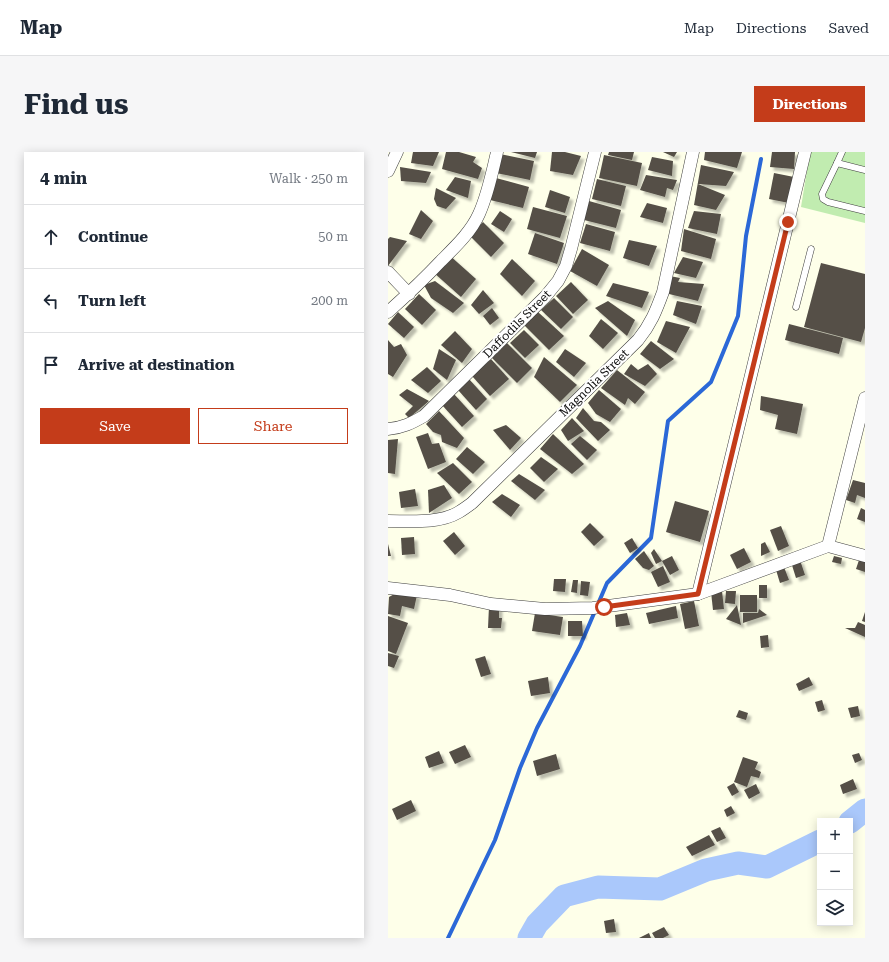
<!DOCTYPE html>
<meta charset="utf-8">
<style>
body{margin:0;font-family:"Roboto Serif",serif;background:#f6f6f7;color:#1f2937}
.controls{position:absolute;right:12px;bottom:12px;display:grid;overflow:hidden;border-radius:0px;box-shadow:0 2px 10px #0003}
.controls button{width:36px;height:36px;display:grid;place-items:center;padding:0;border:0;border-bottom:1px solid #e0e1e3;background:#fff;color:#1f2937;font:20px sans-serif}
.stop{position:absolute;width:12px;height:12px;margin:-9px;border:3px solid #c43c1a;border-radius:50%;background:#fff}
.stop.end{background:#c43c1a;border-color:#fff;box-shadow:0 1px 4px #0008}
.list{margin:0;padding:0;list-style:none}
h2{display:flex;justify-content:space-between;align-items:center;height:52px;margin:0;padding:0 16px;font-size:17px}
h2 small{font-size:13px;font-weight:400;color:#747a83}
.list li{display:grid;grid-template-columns:26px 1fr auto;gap:12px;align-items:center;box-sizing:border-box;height:64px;padding:0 16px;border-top:1px solid #e0e1e3}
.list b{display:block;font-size:15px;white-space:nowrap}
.list em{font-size:13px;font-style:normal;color:#747a83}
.actions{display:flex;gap:8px;padding:12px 16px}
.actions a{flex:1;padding:9px 0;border:1px solid #c43c1a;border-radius:0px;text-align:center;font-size:14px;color:#c43c1a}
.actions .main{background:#c43c1a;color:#fff}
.icon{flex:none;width:22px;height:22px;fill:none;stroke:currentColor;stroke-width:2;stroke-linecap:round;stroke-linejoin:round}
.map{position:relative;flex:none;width:477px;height:786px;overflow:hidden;border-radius:0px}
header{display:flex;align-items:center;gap:24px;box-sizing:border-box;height:56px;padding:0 20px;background:#fff;border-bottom:1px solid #e0e1e3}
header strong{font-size:19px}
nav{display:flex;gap:22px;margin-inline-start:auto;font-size:14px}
.intro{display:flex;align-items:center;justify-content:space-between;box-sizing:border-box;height:96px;padding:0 24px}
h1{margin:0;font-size:28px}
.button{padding:10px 18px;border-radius:0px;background:#c43c1a;color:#fff;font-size:14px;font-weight:700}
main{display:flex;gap:24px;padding:0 24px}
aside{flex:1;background:#fff;border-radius:0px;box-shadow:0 2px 10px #0003}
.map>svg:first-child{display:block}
.green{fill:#c1ecb0}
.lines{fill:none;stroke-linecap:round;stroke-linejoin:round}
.stream{stroke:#2b68d7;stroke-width:4}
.river{stroke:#aac8fb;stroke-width:23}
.building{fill:#544f47;filter:url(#shadow)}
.service-casing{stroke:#3e3e3e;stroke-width:7}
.minor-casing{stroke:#3e3e3e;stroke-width:13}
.service{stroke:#fff;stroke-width:6}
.minor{stroke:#fff;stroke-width:12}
.route{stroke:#c43c1a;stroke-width:5}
.labels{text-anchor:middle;stroke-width:4;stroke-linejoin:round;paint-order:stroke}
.street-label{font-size:12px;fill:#0b0b0b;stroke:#fff}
</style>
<header>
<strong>Map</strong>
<nav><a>Map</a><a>Directions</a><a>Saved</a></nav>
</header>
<div class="intro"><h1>Find us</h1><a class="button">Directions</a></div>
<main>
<aside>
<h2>4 min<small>Walk · 250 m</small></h2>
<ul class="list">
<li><svg class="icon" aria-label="ahead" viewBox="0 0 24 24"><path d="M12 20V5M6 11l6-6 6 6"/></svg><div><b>Continue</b></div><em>50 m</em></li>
<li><svg class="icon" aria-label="left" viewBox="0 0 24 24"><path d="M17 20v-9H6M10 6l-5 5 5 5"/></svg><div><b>Turn left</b></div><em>200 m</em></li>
<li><svg class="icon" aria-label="arrive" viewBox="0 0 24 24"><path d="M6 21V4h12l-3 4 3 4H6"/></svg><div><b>Arrive at destination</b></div></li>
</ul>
<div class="actions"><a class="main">Save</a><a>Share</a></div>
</aside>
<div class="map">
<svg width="477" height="786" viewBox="0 0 477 786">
<defs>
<filter id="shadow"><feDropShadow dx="3.5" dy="3.5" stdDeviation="1" flood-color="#0004"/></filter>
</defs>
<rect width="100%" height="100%" fill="#feffe9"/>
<path class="green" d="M422,0h55v71l-64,-16z"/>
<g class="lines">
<path class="stream" d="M60,786l47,-98 25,-72 17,-40 43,-82 27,-63 44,-45 17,-117 43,-39 27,-66 8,-80 15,-77"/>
<g class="river">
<path d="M462,670l15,-12"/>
<path d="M141,786l8,-14 27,-28 34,-9 62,2 46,-19 32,-7 29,4 53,-26"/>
</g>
</g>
<g class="building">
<path d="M25,0h26l-6,14 -22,-3z"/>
<path d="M58,0h13l17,5 -3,5 9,6 -4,11 -36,-10z"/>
<path d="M123,0h26l-2,6z"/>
<path d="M164,0h13l16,4 -8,19 -23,-4z"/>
<path d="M221,0h25l-2,8 -24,-5z"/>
<path d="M275,0h14l-3,5z"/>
<path d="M317,0h37l-5,16 -33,-8z"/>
<path d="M384,0h23l-1,17 -24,-2z"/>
<path d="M112,2l34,7 -4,19 -34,-7z"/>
<path d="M216,3l38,8 -5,23 -38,-8z"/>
<path d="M264,5l21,4 -1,15 -24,-6z"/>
<path d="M313,13l33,7 -8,14 -28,-2 27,11 -9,15 -22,-5z"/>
<path d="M12,15l31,5 -5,11 -25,-2z"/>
<path d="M386,21l20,4 -5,26 -20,-4z"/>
<path d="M258,23l31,5 -4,10 -6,-2 -2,9 -25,-7z"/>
<path d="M67,25l16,4 -3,17 -22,-8z"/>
<path d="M108,26l33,9 -6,21 -33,-8z"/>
<path d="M209,27l29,7 -5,20 -29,-7z"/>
<path d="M48,36l20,10 -10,11 -9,-3 -3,-7z"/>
<path d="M162,38l20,7 -5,16 -20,-6z"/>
<path d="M201,49l32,9 -5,18 -32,-8z"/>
<path d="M259,51l20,5 -4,15 -23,-6z"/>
<path d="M145,55l34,9 -7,22 -33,-9z"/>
<path d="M33,58l12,11 -12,18 -12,-5z"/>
<path d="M112,59l12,8 -8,13 -13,-8z"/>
<path d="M306,59l27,3 -4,20 -29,-6z"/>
<path d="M95,70l21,21 -13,14 -21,-21z"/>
<path d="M198,72l29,8 -5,19 -30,-8z"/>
<path d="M296,77l32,10 -5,20 -30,-8z"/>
<path d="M147,81l29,10 -7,21 -29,-10z"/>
<path d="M2,85l17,4 -19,25v-27z"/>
<path d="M241,88l28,6 -8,20 -26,-8z"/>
<path d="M194,97l27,16 -12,21 -27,-15z"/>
<path d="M60,102l28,25 -15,18 -28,-25z"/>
<path d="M295,105l20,5 -7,16 -22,-5z"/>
<path d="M124,107l23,22 -13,15 -22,-22z"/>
<path d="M433,111l44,11v54l-4,14 -57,-15z"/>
<path d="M282,124l10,2 -2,4 26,2 -6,17 -29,-7z"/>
<path d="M47,129l29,22 -11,10 -22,-15 -7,-13z"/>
<path d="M183,130l17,18 -15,14 -17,-18z"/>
<path d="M225,131l36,9 -7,16 -36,-12z"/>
<path d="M95,138l11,13 -15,11 -8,-9z"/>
<path d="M31,142l17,16 -14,15 -17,-16z"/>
<path d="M166,146l19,19 -12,12 -20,-19z"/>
<path d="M220,149l27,19 -8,16 -32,-28z"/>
<path d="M289,149l25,5 -6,18 -23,-9z"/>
<path d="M104,156l7,10 -9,7 -7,-9z"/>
<path d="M10,160l16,15 -10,11 -16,-14z"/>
<path d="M150,160l26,24 -15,14 -25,-25z"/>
<path d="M213,167l17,14 -15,16 -14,-13z"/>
<path d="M278,169l24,6 -14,26 -19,-11z"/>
<path d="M401,172l54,14 -4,16 -54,-14z"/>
<path d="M136,178l15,15 -14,13 -15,-15z"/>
<path d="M67,179l17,18 -10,14 -21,-18z"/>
<path d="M0,188l6,7 7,-3 6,11 -14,22 -5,-3z"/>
<path d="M263,189l23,18 -14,10 -20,-15z"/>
<path d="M119,191l25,25 -15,15 -25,-25z"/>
<path d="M51,197l17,11 -9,20 -14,-11z"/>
<path d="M177,197l21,14 -12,14 -18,-15z"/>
<path d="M156,205l33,28 -17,17 -26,-25z"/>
<path d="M103,207l18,20 -19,17 -18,-20z"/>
<path d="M243,212l7,6 10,-6 9,10 -12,12 -21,-12z"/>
<path d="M39,215l14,14 -13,12 -17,-13z"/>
<path d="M229,218l28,22 -10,12 -7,-6 -3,7 -24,-17z"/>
<path d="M81,227l18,20 -11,11 -18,-20z"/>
<path d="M19,237l22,12 -20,17 -4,-4 8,-8 -14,-11z"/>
<path d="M211,238l22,19 -11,13 -14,-8 -8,-11z"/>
<path d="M66,242l20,22 -12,11 -20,-22z"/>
<path d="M373,244l42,8 -6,30 -22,-5 3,-14 -18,-5z"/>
<path d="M195,256l11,13 7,1 9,8 -12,11 -22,-23z"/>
<path d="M51,259l25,27 -7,10 -15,-6 -1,-7 -8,-3 -7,-8z"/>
<path d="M184,266l12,13 -16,10 -7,-11z"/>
<path d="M118,273l15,13 -11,12 -17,-20z"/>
<path d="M40,281l4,11 7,-1 7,19 -18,7 -12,-32z"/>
<path d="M165,282l31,30 -12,10 -32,-25z"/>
<path d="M192,284l17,14 -10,10 -16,-16z"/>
<path d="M10,287l-3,35 -7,-1v-33z"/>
<path d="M79,295l18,15 -12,12 -17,-15z"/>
<path d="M153,305l17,12 -14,13 -14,-14z"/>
<path d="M65,311l19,19 -13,12 -22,-21z"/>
<path d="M131,322l26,16 -10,10 -24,-19z"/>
<path d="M465,328l12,3v15l-8,-3 -2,8 -9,-3z"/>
<path d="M56,333l8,13 -23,15 -1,-23z"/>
<path d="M27,337l3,17 -17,2 -2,-16z"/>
<path d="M114,342l18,11 -9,12 -19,-15z"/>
<path d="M287,349l34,10 -9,31 -34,-10z"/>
<path d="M473,356l4,2v12l-8,-3z"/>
<path d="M202,371l14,14 -10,9 -13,-14z"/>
<path d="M393,374l8,20 -11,5 -8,-21z"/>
<path d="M66,380l11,14 -10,9 -12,-14z"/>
<path d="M26,385l1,17 -13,1 -1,-17z"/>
<path d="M244,386l6,10 -8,5 -6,-10z"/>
<path d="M377,390l5,10 -9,4v-12z"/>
<path d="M0,392l3,12h-3z"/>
<path d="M356,396l7,14 -14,7 -7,-14z"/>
<path d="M266,397l8,12 -6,3 -5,-11z"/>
<path d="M256,399l10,15 -5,4 -6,-2 -8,-9z"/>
<path d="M284,404l7,14 -9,5 -8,-14z"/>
<path d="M446,404l8,2 -1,6 -9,-2z"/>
<path d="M412,408l5,15 -9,3 -5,-16z"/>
<path d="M471,408l6,2v10l-9,-3z"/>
<path d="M275,414l7,16 -12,5 -7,-15z"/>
<path d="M396,415l5,13 -9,3 -4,-13z"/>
<path d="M166,427h12l-1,13 -12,-1z"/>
<path d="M185,428h5l-1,13 -6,-1z"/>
<path d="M193,429l9,1 -2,14 -8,-1z"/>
<rect x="371" y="433" width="8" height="13"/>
<path d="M15,437l14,6 -3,14 -12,-3 -2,10 -12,-2 1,-17z"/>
<path d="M334,439l2,18 -11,1 -2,-18z"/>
<path d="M338,439h10l-1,13 -10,-1z"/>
<rect x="352" y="443" width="17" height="17"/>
<path d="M306,449l5,25 -14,3 -5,-25z"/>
<path d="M349,453l4,20 -15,-6z"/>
<path d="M101,454l10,1v11h3l-1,10h-13z"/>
<path d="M288,454l2,12 -29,6 -3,-11z"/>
<path d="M371,457l8,6 -24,8v-10h15z"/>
<path d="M477,460v10l-3,-1z"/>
<path d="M147,461l28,4 -3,18 -28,-4z"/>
<path d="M239,461l3,12 -14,2 -1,-12z"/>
<path d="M0,464l20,7 -12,31 -8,-3z"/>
<path d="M180,469h14l1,15h-15z"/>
<path d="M470,470l7,3v12l-20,-9h10z"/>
<path d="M380,483l1,12 -8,1 -1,-12z"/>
<path d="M0,501l11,3 -5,12 -6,-2z"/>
<path d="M97,504l6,18 -10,3 -6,-18z"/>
<path d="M160,525l2,16 -19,3 -3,-15z"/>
<path d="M421,525l4,8 -14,6 -3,-7z"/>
<path d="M434,548l3,10 -7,2 -3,-10z"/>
<path d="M470,554l2,10 -9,2 -3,-10z"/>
<path d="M351,558l9,3 -2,7 -10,-3z"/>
<path d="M77,593l6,12 -16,7 -6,-12z"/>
<path d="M51,599l5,12 -15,5 -4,-11z"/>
<path d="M471,601l3,7 -7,3 -3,-8z"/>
<path d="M168,602l4,15 -23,7 -4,-15z"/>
<path d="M355,605l15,5 -3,7 6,3 -2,6 -8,-2 -4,11 -13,-5z"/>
<path d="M465,627l4,10 -14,5 -3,-9z"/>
<path d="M346,631l5,9 -7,4 -5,-9z"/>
<path d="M368,632l4,9 -11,6 -5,-9z"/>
<path d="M23,648l5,11 -19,9 -5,-11z"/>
<path d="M343,654l4,7 -8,4 -3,-7z"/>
<path d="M332,675l6,11 -9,4 -6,-11z"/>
<path d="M321,683l6,10 -23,11 -6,-9z"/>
<path d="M226,767l2,13 -10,1 -2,-12z"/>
<path d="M276,775l5,8 -6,3h-8l-3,-5z"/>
<path d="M261,781l2,5h-12z"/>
</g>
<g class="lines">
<g class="service-casing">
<g id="service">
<path d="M449,11l5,-11"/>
<path d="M477,18l-28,-7 -15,31 1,5 5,3 37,9"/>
<path d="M408,155l15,-58"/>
</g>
</g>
<g class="minor-casing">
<g id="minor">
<path d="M0,19l9,-19"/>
<path d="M0,120l21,22"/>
<path d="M0,160c18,-16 36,-33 53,-51 14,-14 30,-29 38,-47 9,-20 13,-41 18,-62"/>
<path d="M0,277c14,-1 24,-6 36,-13l121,-119 13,-16 8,-15 5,-17 24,-97"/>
<path d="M0,369c23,0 51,3 71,-9 5,-3 9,-6 13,-9l166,-163c13,-16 18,-29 25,-48l30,-140"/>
<path d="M440,394l37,-148"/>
<path d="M0,436l62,7 41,9 54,5 48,-1 105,-14 130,-48 37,10"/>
<path d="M310,442l107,-442"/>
</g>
</g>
<use href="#service" class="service"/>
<use href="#minor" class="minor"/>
</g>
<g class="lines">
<path class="route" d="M216,455l94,-13 90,-372"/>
</g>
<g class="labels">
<g class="street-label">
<text transform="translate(129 172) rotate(-45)" y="4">Daffodils Street</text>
<text transform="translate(206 231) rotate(-44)" y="4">Magnolia Street</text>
</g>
</g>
</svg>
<div class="controls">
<button>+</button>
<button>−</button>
<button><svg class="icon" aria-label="layers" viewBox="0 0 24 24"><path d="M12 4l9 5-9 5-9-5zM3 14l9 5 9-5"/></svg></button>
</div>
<div class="stop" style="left:216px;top:455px"></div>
<div class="stop end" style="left:400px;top:70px"></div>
</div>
</main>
